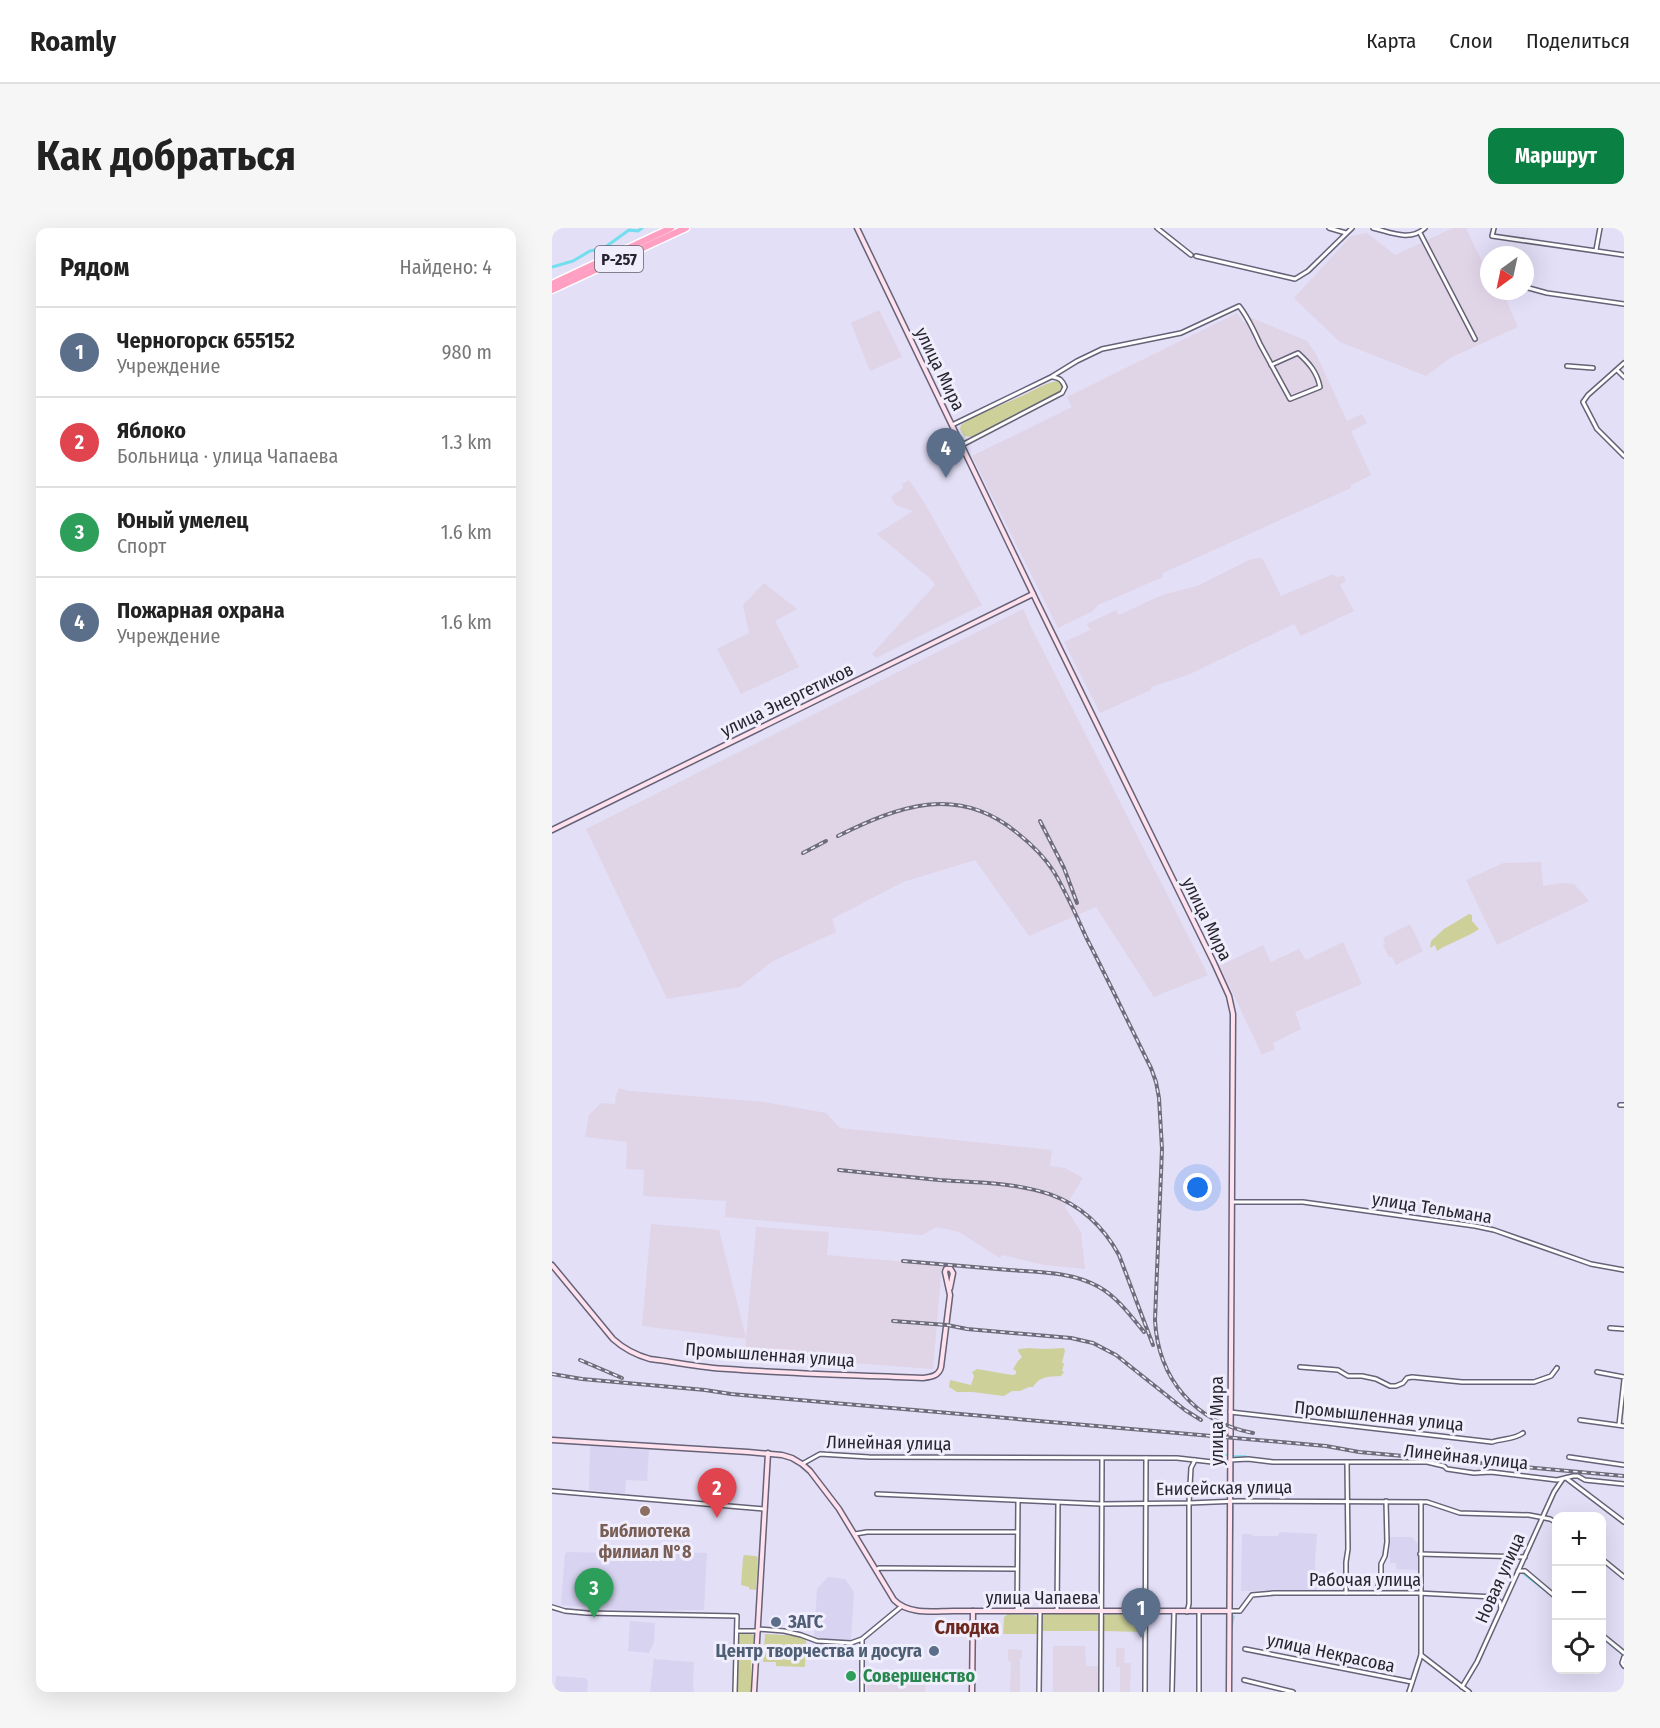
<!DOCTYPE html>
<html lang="ru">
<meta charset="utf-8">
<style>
body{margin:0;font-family:"Fira Sans Condensed",sans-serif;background:#f6f6f6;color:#222}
.controls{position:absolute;right:18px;bottom:18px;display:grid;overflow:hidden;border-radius:12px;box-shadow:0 6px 24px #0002}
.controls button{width:54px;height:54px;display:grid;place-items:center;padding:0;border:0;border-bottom:2px solid #e0e0e0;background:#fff;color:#222;font:30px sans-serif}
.compass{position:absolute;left:928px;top:18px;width:54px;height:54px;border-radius:50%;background:#fff;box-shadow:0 6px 24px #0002;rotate:213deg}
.you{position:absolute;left:646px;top:960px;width:21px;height:21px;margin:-15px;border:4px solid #fff;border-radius:50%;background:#1a73e8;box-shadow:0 0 0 9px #1a73e833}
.badge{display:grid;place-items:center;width:39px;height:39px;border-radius:50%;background:#0b8043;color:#fff;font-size:20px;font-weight:700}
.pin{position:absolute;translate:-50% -50px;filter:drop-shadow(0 2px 3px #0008)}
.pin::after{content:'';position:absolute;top:32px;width:21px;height:18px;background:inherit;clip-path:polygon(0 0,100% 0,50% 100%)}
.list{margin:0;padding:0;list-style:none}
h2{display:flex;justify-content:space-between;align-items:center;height:78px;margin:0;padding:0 24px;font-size:26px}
h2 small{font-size:20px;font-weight:400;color:#767676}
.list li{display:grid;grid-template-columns:39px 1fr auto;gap:18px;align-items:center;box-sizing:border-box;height:90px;padding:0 24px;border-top:2px solid #e0e0e0}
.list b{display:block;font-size:22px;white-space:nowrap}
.list p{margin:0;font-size:20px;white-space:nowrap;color:#767676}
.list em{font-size:20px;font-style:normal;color:#767676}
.icon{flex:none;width:33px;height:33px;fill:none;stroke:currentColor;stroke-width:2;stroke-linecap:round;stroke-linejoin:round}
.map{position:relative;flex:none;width:1072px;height:1464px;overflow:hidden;border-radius:12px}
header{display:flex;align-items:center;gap:36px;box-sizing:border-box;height:84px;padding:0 30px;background:#fff;border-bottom:2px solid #e0e0e0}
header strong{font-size:28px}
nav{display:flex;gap:33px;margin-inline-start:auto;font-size:21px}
.intro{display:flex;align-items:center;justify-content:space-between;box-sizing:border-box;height:144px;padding:0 36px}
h1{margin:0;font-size:42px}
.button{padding:15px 27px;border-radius:12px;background:#0b8043;color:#fff;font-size:21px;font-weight:700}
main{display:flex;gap:36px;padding:0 36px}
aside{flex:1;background:#fff;border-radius:12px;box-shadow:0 6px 24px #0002}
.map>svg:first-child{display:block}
.built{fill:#d8d3f1}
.industrial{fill:#e0d4e7}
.green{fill:#cdd199}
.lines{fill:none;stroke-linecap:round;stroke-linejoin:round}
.stream{stroke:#73deee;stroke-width:1.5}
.canal{stroke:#73deee;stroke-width:3}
.street-casing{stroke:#666277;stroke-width:6}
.secondary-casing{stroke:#666277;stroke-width:7}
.highway-casing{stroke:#fff;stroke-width:9}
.street{stroke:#fff;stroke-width:3}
.secondary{stroke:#ffe2ed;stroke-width:4}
.highway{stroke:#ff9fc2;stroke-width:6}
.rail-casing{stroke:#6f6d7b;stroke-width:4}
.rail{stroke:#f0eefc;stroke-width:1.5;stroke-dasharray:4.5;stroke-linecap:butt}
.education-dot{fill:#8d6e63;stroke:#f0eefc;stroke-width:2}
.service-dot{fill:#5c6f8a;stroke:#f0eefc;stroke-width:2}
.leisure-dot{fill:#2e9e5b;stroke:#f0eefc;stroke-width:2}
.labels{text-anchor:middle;stroke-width:6;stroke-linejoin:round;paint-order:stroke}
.shield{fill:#f0eefc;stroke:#63616c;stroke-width:1.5}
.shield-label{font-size:16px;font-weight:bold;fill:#27252e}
.street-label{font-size:18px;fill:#27252e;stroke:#f0eefc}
.education-label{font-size:18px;font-weight:bold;fill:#785e54;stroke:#f0eefc}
.service-label{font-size:18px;font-weight:bold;fill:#4e5e75;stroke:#f0eefc;text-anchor:start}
.leisure-label{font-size:18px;font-weight:bold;fill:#27864d;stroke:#f0eefc;text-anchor:start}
.neighbourhood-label{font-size:20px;font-weight:bold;fill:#6c281f;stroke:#f0eefc}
</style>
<header>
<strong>Roamly</strong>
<nav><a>Карта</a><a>Слои</a><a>Поделиться</a></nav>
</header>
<div class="intro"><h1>Как добраться</h1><a class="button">Маршрут</a></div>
<main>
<aside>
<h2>Рядом<small>Найдено: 4</small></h2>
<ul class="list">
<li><span class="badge" style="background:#5c6f8a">1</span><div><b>Черногорск 655152</b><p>Учреждение</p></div><em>980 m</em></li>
<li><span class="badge" style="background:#e0444e">2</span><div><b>Яблоко</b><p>Больница · улица Чапаева</p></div><em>1.3 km</em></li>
<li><span class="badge" style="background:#2e9e5b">3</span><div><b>Юный умелец</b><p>Спорт</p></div><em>1.6 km</em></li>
<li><span class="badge" style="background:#5c6f8a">4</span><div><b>Пожарная охрана</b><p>Учреждение</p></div><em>1.6 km</em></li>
</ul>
</aside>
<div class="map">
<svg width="1072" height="1464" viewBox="0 0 1072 1464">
<rect width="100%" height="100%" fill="#e3dff7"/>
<g class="built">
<path d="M38,1218l59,4 -2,31 -21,-1 -1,14 -36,-4z"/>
<path d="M728,1304l37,2 -2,28 2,28 -76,1 1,-57h9l1,2h26z"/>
<path d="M838,1309h22l6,7v26l-22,-1v-6h-6z"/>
<path d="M55,1321l100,4 -3,57 -70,1 -73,-6 4,-51 2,-2 39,1z"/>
<path d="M276,1349l17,2 9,13 -3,48 -37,-2 3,-49z"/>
<path d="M78,1393l25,2 -1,19 -5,11 -21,-2z"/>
<path d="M102,1431l40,3 -1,22 1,8h-44z"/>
<path d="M4,1448l29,2 3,3 -1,11h-32z"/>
</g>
<g class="industrial">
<path d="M901,0h13l20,42h3v21h13l16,36 -68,31 -24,18 -86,-34 -46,-44 57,-62 16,-3 28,22z"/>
<path d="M327,82l23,47 -32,14 -19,-48z"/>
<path d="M685,85l7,10 8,-5 55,23 10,15 30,65 15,-7 5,9 -16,8 20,44 -20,10v3l-188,85v4l-65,28 -5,6 -35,17 -86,-172 100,-49 -5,-10z"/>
<path d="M357,252l16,24 57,101 -106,53 -4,-4 63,-69 -3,-5 -55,-46 36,-23 -17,-6 -5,-8 12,-9 -1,-4z"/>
<path d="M708,330l3,1 18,37 52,-22 3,3 8,-1 2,5 -6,4 14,26 -53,25 -7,-12 -106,51 -37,12v3l-51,23 -36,-71 26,-12 -3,-6 29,-14 3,5 43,-20 35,-9 52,-26z"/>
<path d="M212,355l33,26 -22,12 24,46 -58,27 -24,-45 32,-16 -6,-28z"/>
<path d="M471,381l10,22 175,344 -54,22 -58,-90 -67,29 -54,-76 -72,22 -71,37 4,13 -65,30 -31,25 -73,12 -81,-170z"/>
<path d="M989,634l2,24 18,-3 13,1 15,17 -92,44 -31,-65 37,-17z"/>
<path d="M858,696l13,27 -27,14 -4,-8h-3l-6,-12 2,-2 -2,-5z"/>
<path d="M791,714l19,42 -67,28 6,17 -28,14 2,6 -13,6 -42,-89 43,-21 8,17 28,-13 7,11z"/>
<path d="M67,860l10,3 135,11 62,11 14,15 212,22 -2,16 15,2 18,10 -18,29 16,25 4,37 -41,-4 -42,-10 -2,3 -41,-26 -22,-5 -15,8 -197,-18 1,-16 -83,-5 1,-26 -18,-1 1,-27 -42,-5 4,-22 12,-12 14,1 1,-9z"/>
<path d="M99,996l68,6 27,108 10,-111 73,5 -2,23 115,10 -9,104 -122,-9 -66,-6 1,-15 -104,-13z"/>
<path d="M501,1418h32l1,20h12v26h-45z"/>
<path d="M564,1420h9l-1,15h7l-1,29h-10v-25h-4z"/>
<path d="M456,1421l14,1v8h-2v34h-24h14l1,-31h-3z"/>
<path d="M315,1445h59l-1,19h-58z"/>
</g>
<g class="green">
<path d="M504,153h3l3,6v5l-90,45 -8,-1 -4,-7 1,-4c17,-12 37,-18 56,-27 13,-5 25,-14 39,-17z"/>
<path d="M917,686l3,1v6l7,8c-13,9 -28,13 -42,22l-2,-6 -5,3 1,-7 13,-12z"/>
<path d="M477,1120l16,1 19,-1 1,3 -3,11 2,2 -2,7 2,1 -3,4c-13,1 -21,0 -28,11h-4l-9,4h-8l-8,5 -32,-4h-15l-8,-5 1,-7 21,5 3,-9 -2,-4 5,-3 35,6 4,-1v-3l-3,-2 5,-8 4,-4 -4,-6 1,-2z"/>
<path d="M192,1327l12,1 2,2 -2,32 -7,-1v-2l-8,-2 2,-27z"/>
<path d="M456,1386l26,1 3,2v17h-34l1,-17z"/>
<path d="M491,1386h54l2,3 1,14h-59v-12z"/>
<path d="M554,1386l34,1 2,2 1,15 -40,-1v-12z"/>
<path d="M190,1404l12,3 -3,29v28h-14l2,-55z"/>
<path d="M213,1406l35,2 6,3 -1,28 -29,-1v-4h-13z"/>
</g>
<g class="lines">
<g class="stream">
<path d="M662,1226l13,1"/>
<path d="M681,1228h13"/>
<path d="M681,1270v-35"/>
<path d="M680,1331l1,-53"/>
<path d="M680,1333v47"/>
<path d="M970,1345l35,27"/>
<path d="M679,1403l3,-15"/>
<path d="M679,1408v56"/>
<path d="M1050,1410l22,18"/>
</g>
<path class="canal" d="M0,39l21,-6 17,-10 14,-3 25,-18 9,1 4,-3"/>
<g class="street-casing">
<g id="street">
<path d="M605,0l34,27"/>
<path d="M777,0l17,5"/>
<path d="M821,0c17,4 37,14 52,0"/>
<path d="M942,0l-2,8 132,19"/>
<path d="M868,5l55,106"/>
<path d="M1044,22l4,-22"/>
<path d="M644,28l99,23 13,-8 44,-43"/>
<path d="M973,59l22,6 77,11"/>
<path d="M1072,135l-36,32 -5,7 14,27 27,27"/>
<path d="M1015,138l26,2"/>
<path d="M1065,142l7,7"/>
<path d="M400,197l99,-48 26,-16 25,-12 79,-16 58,-27c9,11 15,25 21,38 10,18 20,37 30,55l30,-12c-3,-15 -11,-24 -22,-34l-27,12"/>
<path d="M410,217l100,-52 3,-6c-3,-7 -5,-9 -12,-10"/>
<path d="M1068,877h4"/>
<path d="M680,974h71l172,24 19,4 97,34 33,6"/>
<path d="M1058,1100l14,1"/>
<path d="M748,1139l38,3 10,6h14l14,3 14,7h6l7,-3 4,-5 5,-1 50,5h72l17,-6 6,-8"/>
<path d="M1045,1144l27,5"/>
<path d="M678,1184l262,30c11,-4 22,-2 31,-9"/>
<path d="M1028,1192l44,6"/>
<path d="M1067,1197l5,-45"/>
<path d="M1017,1229l55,8"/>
<path d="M678,1232l18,-1 25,3h154l17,4 3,3 27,4 17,-1 66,8 16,-4h5l7,4 39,4"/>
<path d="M250,1236l18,-10 49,3 308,1 53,6"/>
<path d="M1014,1250l58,44"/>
<path d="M0,1263l213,18"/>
<path d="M325,1266l224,10 88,-1 50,-2 188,1 33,11 69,2 21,4 7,4"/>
<path d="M303,1306l12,-2h150"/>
<path d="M868,1326l105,3"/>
<path d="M1050,1331l22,18"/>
<path d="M324,1342l3,-2 137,1"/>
<path d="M966,1343h7l32,27"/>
<path d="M794,1365v-31l2,-13 -1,-86"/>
<path d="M826,1365v-15l3,-3v-11l4,-8 2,-14 -1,-41"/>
<path d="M0,1379l13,4 22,2 150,3 -2,76"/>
<path d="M465,1383l1,-110"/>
<path d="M505,1383l1,-108"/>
<path d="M677,1383h11l12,-16 22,-2h144l76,4 6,5 1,7"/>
<path d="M635,1384l2,-8v-101l2,-35 4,-8"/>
<path d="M206,1401l26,2 17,4 16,6 34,2 11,-4 40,-33"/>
<path d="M185,1403h21"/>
<path d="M1050,1407l22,18"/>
<path d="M693,1421l167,33"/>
<path d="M869,1427l48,37"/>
<path d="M1072,1429l-2,6 2,3"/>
<path d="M692,1452l49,12"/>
<path d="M910,1459l15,-25 77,-170 8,-12"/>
<path d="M310,1464v-52"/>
<path d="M487,1464l1,-81"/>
<path d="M549,1464l1,-234"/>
<path d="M593,1464l1,-234"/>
<path d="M620,1464l2,-80"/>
<path d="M647,1464v-80"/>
<path d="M857,1464l12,-37v-153"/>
</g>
</g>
<g class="secondary-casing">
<g id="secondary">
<path d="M305,0l180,374 177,361 15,33 4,18 -4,678"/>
<path d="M0,602l481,-236"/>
<path d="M0,1037l61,74c11,10 23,16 37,20 26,3 52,9 78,10 65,5 130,6 195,9 8,-1 16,-2 18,-11l9,-72 -5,-23 1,-3 4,-1 3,5 -3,15"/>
<path d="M0,1212l196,12 34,3 10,3 10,6 8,7 29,38 55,91c15,15 39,11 59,11h276"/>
<path d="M202,1464l14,-239"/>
<path d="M420,1464l1,-81"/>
</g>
</g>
<g class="highway-casing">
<g id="highway">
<path d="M0,56l119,-56"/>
<path d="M0,62l134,-62"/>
</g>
</g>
<use href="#street" class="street"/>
<use href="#secondary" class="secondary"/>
<use href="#highway" class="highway"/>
<g class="rail-casing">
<g id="rail">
<path d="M488,593l24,47 13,35"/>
<path d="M286,608c61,-30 119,-52 178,-4 14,11 28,24 38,40 12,20 22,43 32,65 22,43 43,87 65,131l5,14 3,16 3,51 -7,171c3,59 40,102 98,113"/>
<path d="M251,625l23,-12"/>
<path d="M287,942c33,3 67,7 100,10 74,5 139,1 180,75l34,90"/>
<path d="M351,1033c36,3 71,6 106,9 30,2 64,2 90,17 18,10 32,29 45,45"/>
<path d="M341,1093l54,4 20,4 104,9 22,5 23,12 69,55 16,10"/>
<path d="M28,1132l42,18"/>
<path d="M0,1146l30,5 123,11 26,4 595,52 33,6 265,24"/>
</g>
</g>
<use href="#rail" class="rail"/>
</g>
<circle class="education-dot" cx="93" cy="1283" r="6"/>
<g class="service-dot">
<circle cx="224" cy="1394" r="6"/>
<circle cx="382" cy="1423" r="6"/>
</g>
<circle class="leisure-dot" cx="299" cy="1448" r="6"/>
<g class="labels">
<rect class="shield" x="43" y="18" width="48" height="26" rx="4.5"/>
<g class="shield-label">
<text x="67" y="37">Р-257</text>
</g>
<g class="street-label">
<text transform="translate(388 141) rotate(64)" y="6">улица Мира</text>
<text transform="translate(235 472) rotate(-26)" y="6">улица Энергетиков</text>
<text transform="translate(655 691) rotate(64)" y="6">улица Мира</text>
<text transform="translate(880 980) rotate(9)" y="6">улица Тельмана</text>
<text transform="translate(218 1127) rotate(4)" y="6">Промышленная улица</text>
<text transform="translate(827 1188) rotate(6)" y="6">Промышленная улица</text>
<text transform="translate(665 1193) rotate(-90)" y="6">улица Мира</text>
<text transform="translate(337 1215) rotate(1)" y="6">Линейная улица</text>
<text transform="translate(914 1229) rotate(6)" y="6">Линейная улица</text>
<text transform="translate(672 1260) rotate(-1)" y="6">Енисейская улица</text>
<text transform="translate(948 1350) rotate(-66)" y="6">Новая улица</text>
<text x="813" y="1358">Рабочая улица</text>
<text x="490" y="1376">улица Чапаева</text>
<text transform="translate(779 1425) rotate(12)" y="6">улица Некрасова</text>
</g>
<g class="education-label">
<text x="93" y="1309">Библиотека<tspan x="93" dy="21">филиал N°8</tspan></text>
</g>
<g class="service-label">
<text x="236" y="1400">ЗАГС</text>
<text x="370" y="1429" text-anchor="end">Центр творчества и досуга</text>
</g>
<g class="leisure-label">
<text x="311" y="1454">Совершенство</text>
</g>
<g class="neighbourhood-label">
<text x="415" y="1406">Слюдка</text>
</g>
</g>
</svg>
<div class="controls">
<button>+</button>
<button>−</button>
<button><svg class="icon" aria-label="locate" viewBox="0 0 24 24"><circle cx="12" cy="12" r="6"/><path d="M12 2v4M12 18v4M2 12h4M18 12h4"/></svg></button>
</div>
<svg class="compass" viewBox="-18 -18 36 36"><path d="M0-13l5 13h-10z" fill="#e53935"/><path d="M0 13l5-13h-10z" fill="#767676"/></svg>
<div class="you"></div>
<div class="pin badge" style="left:589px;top:1410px;background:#5c6f8a">1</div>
<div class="pin badge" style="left:165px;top:1290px;background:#e0444e">2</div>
<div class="pin badge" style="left:42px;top:1390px;background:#2e9e5b">3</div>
<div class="pin badge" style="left:394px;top:250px;background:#5c6f8a">4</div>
</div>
</main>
